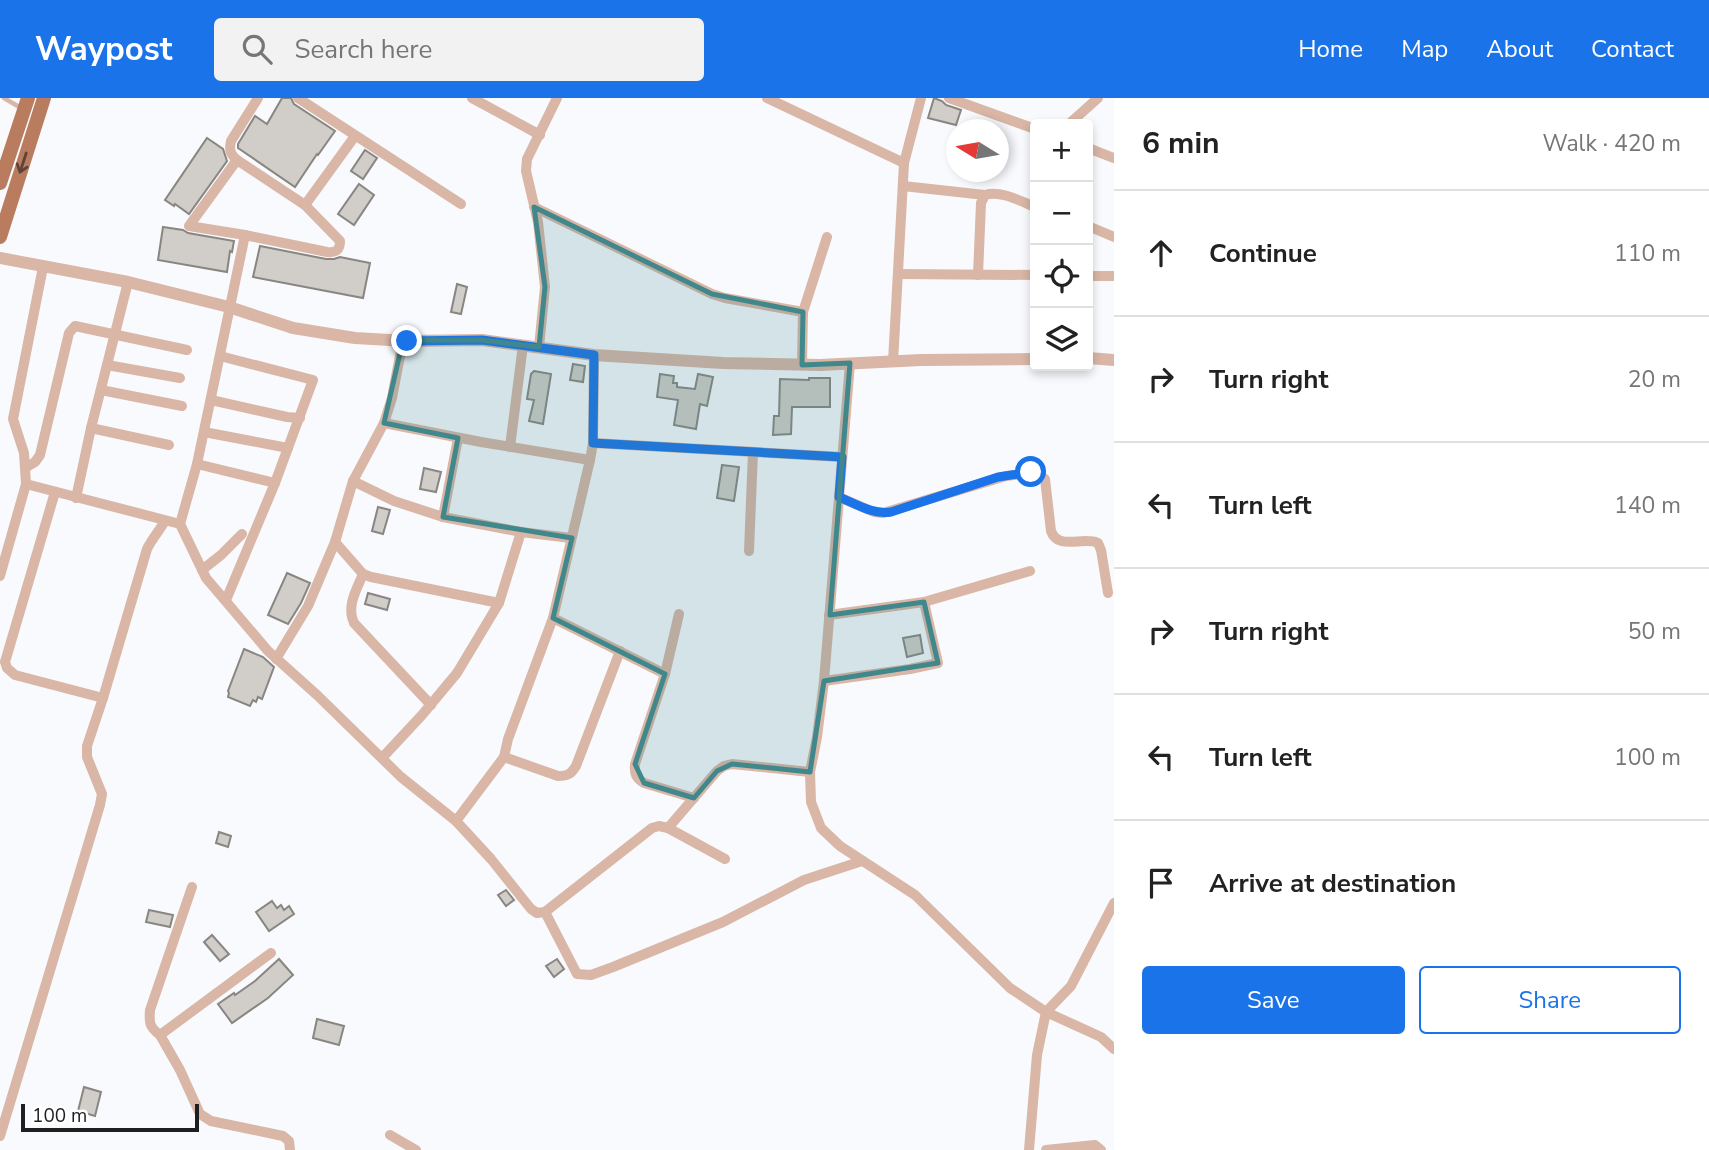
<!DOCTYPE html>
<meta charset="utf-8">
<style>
body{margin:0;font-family:"Nunito Sans",sans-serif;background:#f2f2f2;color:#222}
.controls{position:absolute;right:21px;top:21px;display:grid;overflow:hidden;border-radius:7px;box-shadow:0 4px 10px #0003}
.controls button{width:63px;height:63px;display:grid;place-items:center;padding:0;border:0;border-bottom:2px solid #e0e0e0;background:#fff;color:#222;font:35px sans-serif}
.compass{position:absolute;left:946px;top:21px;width:63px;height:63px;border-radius:50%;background:#fff;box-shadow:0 4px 10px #0003;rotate:281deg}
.scale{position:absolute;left:21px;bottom:18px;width:178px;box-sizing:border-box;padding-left:7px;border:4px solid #1e1f20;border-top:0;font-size:19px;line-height:24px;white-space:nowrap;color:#1e1f20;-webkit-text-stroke:5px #fff;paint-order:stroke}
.stop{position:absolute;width:21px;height:21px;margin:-16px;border:5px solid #1a73e8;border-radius:50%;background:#fff}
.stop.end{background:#1a73e8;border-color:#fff;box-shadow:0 2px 7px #0008}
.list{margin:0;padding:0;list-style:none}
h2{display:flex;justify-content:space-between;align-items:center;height:91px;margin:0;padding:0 28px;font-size:30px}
h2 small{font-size:23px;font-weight:400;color:#767676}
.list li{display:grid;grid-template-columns:46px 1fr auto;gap:21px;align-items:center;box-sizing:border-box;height:126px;padding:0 28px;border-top:2px solid #e0e0e0}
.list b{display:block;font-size:26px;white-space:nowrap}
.list em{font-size:23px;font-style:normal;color:#767676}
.actions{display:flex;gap:14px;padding:21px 28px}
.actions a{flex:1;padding:16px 0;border:2px solid #1a73e8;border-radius:7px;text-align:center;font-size:24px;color:#1a73e8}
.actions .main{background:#1a73e8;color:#fff}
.icon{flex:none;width:38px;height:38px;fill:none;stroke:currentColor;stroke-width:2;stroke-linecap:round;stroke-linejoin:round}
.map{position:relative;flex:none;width:1114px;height:1052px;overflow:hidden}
header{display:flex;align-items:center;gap:42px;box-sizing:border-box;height:98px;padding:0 35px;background:#1a73e8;color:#fff}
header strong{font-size:33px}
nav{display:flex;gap:38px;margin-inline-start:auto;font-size:24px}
.search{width:490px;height:63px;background:#f2f2f2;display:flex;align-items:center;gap:18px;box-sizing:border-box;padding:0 24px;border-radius:7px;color:#767676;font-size:26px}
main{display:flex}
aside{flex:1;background:#fff}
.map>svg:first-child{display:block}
.building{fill:#d1cdc9;stroke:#898682;stroke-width:2}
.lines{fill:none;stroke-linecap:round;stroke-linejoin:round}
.service{stroke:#d9b6a6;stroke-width:4.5}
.minor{stroke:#d9b6a6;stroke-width:10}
.tertiary{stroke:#d9b6a6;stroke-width:12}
.primary{stroke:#b97c5e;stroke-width:14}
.oneway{stroke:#5c4439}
.route{stroke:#1a73e8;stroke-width:9}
.marked{fill:#40888b;fill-opacity:0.2;stroke:#40888b;stroke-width:5;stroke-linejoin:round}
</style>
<header>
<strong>Waypost</strong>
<div class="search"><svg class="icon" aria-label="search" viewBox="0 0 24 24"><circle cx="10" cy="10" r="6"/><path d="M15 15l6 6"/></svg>Search here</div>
<nav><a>Home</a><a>Map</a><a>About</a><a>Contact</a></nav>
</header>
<main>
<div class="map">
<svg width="1114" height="1052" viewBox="0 0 1114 1052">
<rect width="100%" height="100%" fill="#f8fafe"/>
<g class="building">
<path d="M282,0h9l3,6 41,27 -17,24 -1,-1 -22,33 -57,-39v-4l17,-28 12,8z"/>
<path d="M934,0l8,3 4,4 15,5 -5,15 -28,-7z"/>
<path d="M207,40l16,11 4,12 -38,53 -14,-10 -1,2 -9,-6z"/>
<path d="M365,52l12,8 -14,21 -12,-8z"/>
<path d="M359,86l15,11 -20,30 -16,-11z"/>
<path d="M163,129l20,3 5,3 46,8 -2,11 -2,-1 -3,21 -69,-12z"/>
<path d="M260,148l66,13h8l6,-2 30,6 -7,35 -110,-21z"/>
<path d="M457,186l10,3 -6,27 -10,-2z"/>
<path d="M573,266l12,2 -2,16 -13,-2z"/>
<path d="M534,273l17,3 -8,50 -14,-3 5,-21 -7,-1 4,-25z"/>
<path d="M660,276l14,2 -1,7h4v4l18,2 3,-15 15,3 -6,29 -7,-2 -4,25 -22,-4 4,-25 -21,-3z"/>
<path d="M809,280h21v29h-38l-1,27 -18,1 1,-19h5l1,-37 29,1z"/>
<path d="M722,367l17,2 -5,34 -17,-3z"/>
<path d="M424,370l17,4 -5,20 -16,-3z"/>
<path d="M378,409l12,3 -7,24 -11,-3z"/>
<path d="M287,475l23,10 -9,20 -13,21 -20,-9z"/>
<path d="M368,495l22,6 -3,11 -22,-6z"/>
<path d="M920,537l3,18 -16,4 -4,-19z"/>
<path d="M244,551l19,8 11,10 -12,32 -4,-2 -2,5 -3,-2 -3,6 -22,-9 1,-4 -1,-2z"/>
<path d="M219,734l12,4 -3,11 -12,-4z"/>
<path d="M506,792l8,10 -8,6 -8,-11z"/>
<path d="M272,803l5,7 4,-3 3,5 5,-4 5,8 -25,17 -13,-19z"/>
<path d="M149,812l24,5 -3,12 -24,-5z"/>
<path d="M212,837l17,19 -9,7 -16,-19z"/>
<path d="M279,861l14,16 -25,23 -36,25 -14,-19 16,-11 1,2 20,-14z"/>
<path d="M557,861l7,10 -10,8 -8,-11z"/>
<path d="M317,921l27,7 -5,19 -26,-7z"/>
<path d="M84,989l17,5 -6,24 -17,-5z"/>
</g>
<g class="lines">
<path class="service" d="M4,0l17,10"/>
<g class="minor">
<path d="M298,0l163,106"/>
<path d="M472,0l68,37"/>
<path d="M767,0l137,65"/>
<path d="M949,0l86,31"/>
<path d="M1069,26l29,-26"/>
<path d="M1088,50l26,10"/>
<path d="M237,62l68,45 35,36c0,9 -4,12 -13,11l-82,-17 -56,-9z"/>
<path d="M237,62c-7,-6 -8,-10 -6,-19l27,-43"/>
<path d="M903,88l82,9"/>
<path d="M305,107l50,-69"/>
<path d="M534,109l178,87 13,4 78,14"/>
<path d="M1088,128l26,11"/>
<path d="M245,137l-48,229 -17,60 26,54 62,73 49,44 84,82 55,44 35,38 40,50 6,4 8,-1 107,-84 7,-2 9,2 57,31"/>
<path d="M898,176l137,1"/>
<path d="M978,177l3,-72 4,-8c16,-5 35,6 50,12"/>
<path d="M1088,178h26"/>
<path d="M539,249l6,-60 -7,-65 -12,-51 1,-12 30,-61"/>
<path d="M220,258l93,24 -38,103 -49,117"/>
<path d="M893,264l11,-199 17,-65"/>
<path d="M850,265l-26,318 -7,56 -7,35 1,30 10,26 19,18 75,49 95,93 36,24 55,25 13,12"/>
<path d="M107,267l73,13"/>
<path d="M802,267l1,-53 24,-75"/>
<path d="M101,292l81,16"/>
<path d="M211,302l76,17 13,1"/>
<path d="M384,325l97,19 109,18"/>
<path d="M91,330l78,17"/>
<path d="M204,334l84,16"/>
<path d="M593,345l249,14"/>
<path d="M510,349l13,-102"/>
<path d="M197,366l78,19"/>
<path d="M25,370l10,-6 5,-7 29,-122 6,-7 112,24"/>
<path d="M353,383l41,20 49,16 78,15"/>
<path d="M26,386l-2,-31 -11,-34 30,-152"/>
<path d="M55,394l-50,170 2,6 8,7 88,23"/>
<path d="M839,399l35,15 9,1 123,-37 25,-3 8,1 6,5 6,52c7,20 32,5 47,12l3,7 7,43"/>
<path d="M76,400l15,-70 37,-146"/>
<path d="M443,419l15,-79"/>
<path d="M335,444l28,32 8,3 128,26"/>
<path d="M749,453l4,-99"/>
<path d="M202,472l19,-15 21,-21"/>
<path d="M363,476c-6,15 -17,32 -9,49l77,82"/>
<path d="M0,478l26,-92 154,40"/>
<path d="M679,516l-14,60 -30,90c-1,10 1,14 9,19l50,15"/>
<path d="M829,517l95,-13 106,-31"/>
<path d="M553,520l112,56"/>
<path d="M276,561l32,-53 27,-64 18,-61 31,-58 8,-25 11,-58"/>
<path d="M824,583l86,-12 28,-6 -14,-61"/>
<path d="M504,659l54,19c10,0 13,-2 18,-10l44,-115"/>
<path d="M382,660l40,-43 35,-42 42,-70 22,-71 50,6"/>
<path d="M456,723l48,-64 4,-18 45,-121 37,-158 3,-17 1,-88"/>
<path d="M668,730l49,-57 7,-5 8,-2 78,8"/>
<path d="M192,789l-42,123c-1,12 -1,17 10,25l111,-82"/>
<path d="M545,814l32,62 14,1 22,-8 110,-45 81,-42 58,-19"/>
<path d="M160,937l20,35 20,44 11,7 72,15 6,5 1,9"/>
<path d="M390,1037l26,15"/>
<path d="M0,1038l100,-331 2,-11 -15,-37v-11l16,-48 44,-149c5,-10 12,-18 18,-28"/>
<path d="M1029,1052l8,-95 9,-43 25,-26 43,-83"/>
<path d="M1046,1052l49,-5 6,5"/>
</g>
<g class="tertiary">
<path d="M0,160l128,24 101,25 64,21 62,10 52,3 75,-1 112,15 129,8 97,2 101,-5 114,-1"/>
<path d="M1088,260l26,2"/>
</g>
<g class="primary">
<path d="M0,85l28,-85"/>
<path d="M0,139l44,-139"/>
</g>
</g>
<defs><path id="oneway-shaft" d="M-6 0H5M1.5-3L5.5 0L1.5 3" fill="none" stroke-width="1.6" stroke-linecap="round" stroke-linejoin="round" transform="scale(1.75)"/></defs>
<use class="oneway" href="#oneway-shaft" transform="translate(23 65) rotate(108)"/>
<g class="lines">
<path class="route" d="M407,243l75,-1 112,15 -1,88 249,14 -3,40c17,7 34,18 52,15l107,-35 33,-5"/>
</g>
<path class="marked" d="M534,109l178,87 91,18 -1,53 48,-2 -20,252 94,-13 14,61 -114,18 -14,91 -78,-8 -15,7 -23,27 -50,-15 -9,-19 30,-90 -112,-56 19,-80 -129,-21 15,-79 -74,-15 19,-83h79l57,7 6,-60z"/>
</svg>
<div class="controls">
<button>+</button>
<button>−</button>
<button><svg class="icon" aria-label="locate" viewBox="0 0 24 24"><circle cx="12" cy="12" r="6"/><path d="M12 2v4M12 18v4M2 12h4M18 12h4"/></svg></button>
<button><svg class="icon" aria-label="layers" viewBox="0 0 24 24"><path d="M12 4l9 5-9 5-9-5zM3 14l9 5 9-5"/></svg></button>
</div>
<svg class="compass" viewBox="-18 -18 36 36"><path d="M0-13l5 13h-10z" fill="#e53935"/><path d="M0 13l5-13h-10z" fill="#767676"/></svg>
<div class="scale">100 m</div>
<div class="stop" style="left:1031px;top:374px"></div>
<div class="stop end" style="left:407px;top:243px"></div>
</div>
<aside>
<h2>6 min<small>Walk · 420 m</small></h2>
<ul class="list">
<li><svg class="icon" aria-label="ahead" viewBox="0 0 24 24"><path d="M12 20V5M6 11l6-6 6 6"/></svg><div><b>Continue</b></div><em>110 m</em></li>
<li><svg class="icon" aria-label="right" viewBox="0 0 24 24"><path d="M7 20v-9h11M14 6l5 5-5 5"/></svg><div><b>Turn right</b></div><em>20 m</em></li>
<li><svg class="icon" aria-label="left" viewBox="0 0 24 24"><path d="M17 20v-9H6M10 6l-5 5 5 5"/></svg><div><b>Turn left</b></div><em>140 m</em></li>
<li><svg class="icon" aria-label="right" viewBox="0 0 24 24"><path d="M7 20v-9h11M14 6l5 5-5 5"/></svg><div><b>Turn right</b></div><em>50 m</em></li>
<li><svg class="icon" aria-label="left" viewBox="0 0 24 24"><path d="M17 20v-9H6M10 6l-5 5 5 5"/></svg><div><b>Turn left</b></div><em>100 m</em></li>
<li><svg class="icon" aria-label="arrive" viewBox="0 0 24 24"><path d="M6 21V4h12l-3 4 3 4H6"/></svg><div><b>Arrive at destination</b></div></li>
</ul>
<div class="actions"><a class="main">Save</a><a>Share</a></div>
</aside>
</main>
